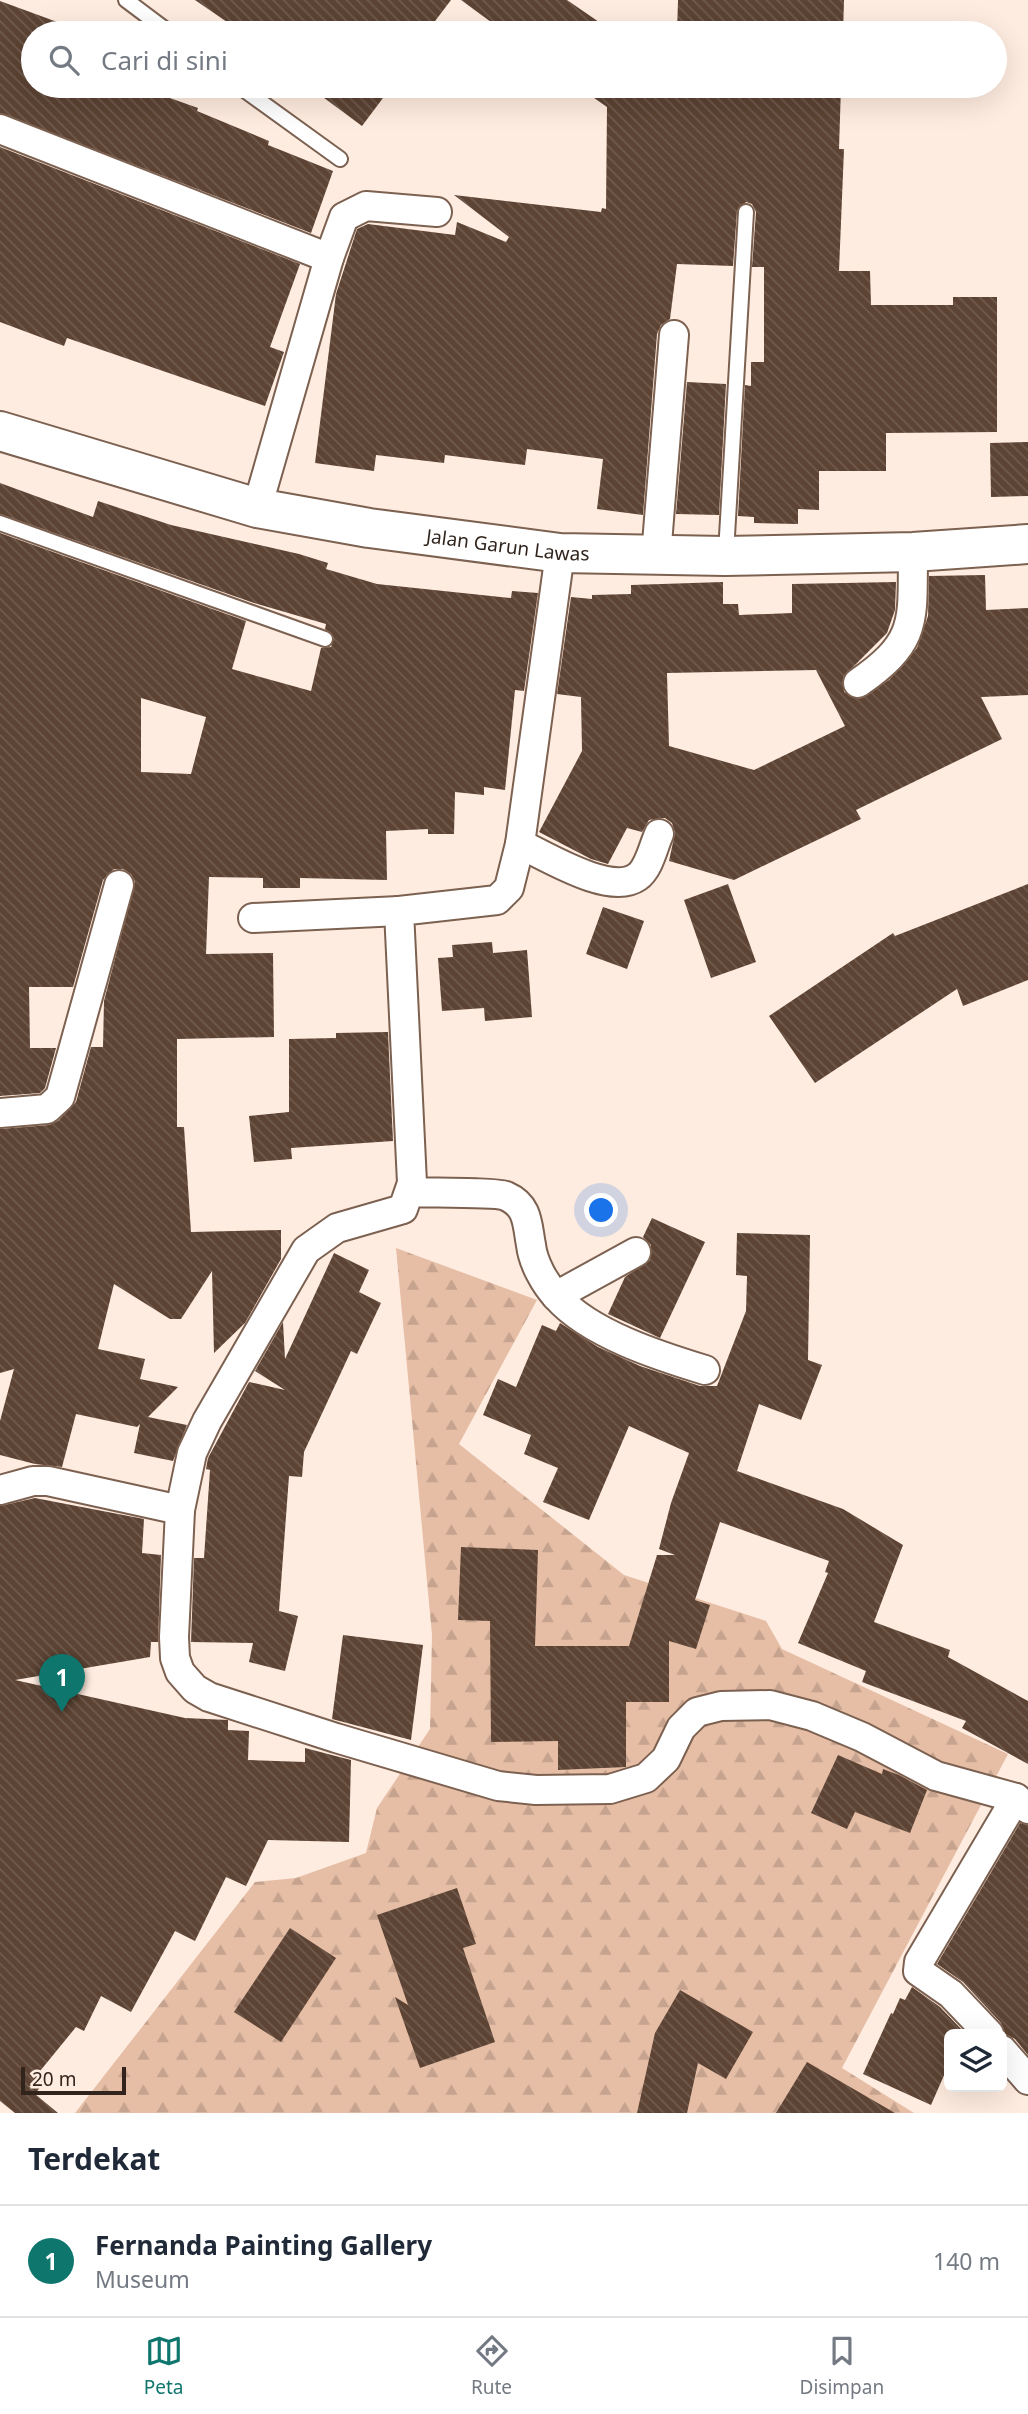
<!DOCTYPE html>
<html lang="id">
<style>
body{margin:0;font-family:"Noto Sans",sans-serif;background:#f6f6f7;color:#1f2937}
.controls{position:absolute;right:21px;bottom:21px;display:grid;overflow:hidden;border-radius:10px;box-shadow:0 7px 28px #0002}
.controls button{width:63px;height:63px;display:grid;place-items:center;padding:0;border:0;border-bottom:2px solid #e0e1e3;background:#fff;color:#1f2937;font:35px sans-serif}
.scale{position:absolute;left:21px;bottom:18px;width:105px;box-sizing:border-box;padding-left:7px;border:4px solid #30241d;border-top:0;font-size:19px;line-height:24px;white-space:nowrap;color:#30241d;-webkit-text-stroke:5px #ffece0;paint-order:stroke}
.you{position:absolute;left:602px;top:1211px;width:24px;height:24px;margin:-18px;border:5px solid #fff;border-radius:50%;background:#1a73e8;box-shadow:0 0 0 10px #1a73e833}
.badge{display:grid;place-items:center;width:46px;height:46px;border-radius:50%;background:#0f766e;color:#fff;font-size:23px;font-weight:700}
.pin{position:absolute;translate:-50% -58px;filter:drop-shadow(0 2px 4px #0008)}
.pin::after{content:'';position:absolute;top:37px;width:24px;height:21px;background:inherit;clip-path:polygon(0 0,100% 0,50% 100%)}
.list{margin:0;padding:0;list-style:none}
h2{display:flex;justify-content:space-between;align-items:center;height:91px;margin:0;padding:0 28px;font-size:30px}
h2 small{font-size:23px;font-weight:400;color:#747a83}
.list li{display:grid;grid-template-columns:46px 1fr auto;gap:21px;align-items:center;box-sizing:border-box;height:112px;padding:0 28px;border-top:2px solid #e0e1e3}
.list b{display:block;font-size:26px;white-space:nowrap}
.list p{margin:0;font-size:23px;white-space:nowrap;color:#747a83}
.list em{font-size:23px;font-style:normal;color:#747a83}
.icon{flex:none;width:38px;height:38px;fill:none;stroke:currentColor;stroke-width:2;stroke-linecap:round;stroke-linejoin:round}
.map{position:relative;flex:none;width:1028px;height:2113px;overflow:hidden}
.search{position:absolute;background:#fff;box-shadow:0 7px 28px #0002;left:21px;right:21px;top:21px;height:77px;display:flex;align-items:center;gap:18px;box-sizing:border-box;padding:0 24px;border-radius:38px;color:#747a83;font-size:26px}
.sheet{height:203px;background:#fff}
nav{display:flex;justify-content:space-around;align-items:center;box-sizing:border-box;height:98px;border-top:2px solid #e0e1e3;background:#fff;font-size:19px;color:#747a83}
nav a{display:grid;justify-items:center;gap:4px}
nav .on{color:#0f766e}
.map>svg:first-child{display:block}
.forest{fill:url(#forest-firs)}
.building{fill:url(#building-back-hatch);fill-rule:evenodd}
.lines{fill:none;stroke-linecap:round;stroke-linejoin:round}
.service-casing{stroke:#7c6151;stroke-width:18}
.minor-casing{stroke:#7c6151;stroke-width:32}
.secondary-casing{stroke:#7c6151;stroke-width:42}
.service{stroke:#fff;stroke-width:14}
.minor{stroke:#fff;stroke-width:28}
.secondary{stroke:#fff;stroke-width:38}
.labels{text-anchor:middle;stroke-width:7;stroke-linejoin:round;paint-order:stroke}
.street-label{font-size:19px;fill:#30241d;stroke:#ffece0}
</style>
<div class="map">
<svg width="1028" height="2113" viewBox="0 0 1028 2113">
<defs>
<pattern id="forest-firs" width="22" height="20" patternUnits="userSpaceOnUse" patternTransform="scale(1.75)"><rect width="22" height="20" fill="#e6bea6"/><path d="M5 1l3.5 6h-7zM16 11l3.5 6h-7z" fill="#c6a38e"/></pattern>
<pattern id="building-back-hatch" width="6" height="6" patternUnits="userSpaceOnUse" patternTransform="scale(1.75)"><rect width="6" height="6" fill="#5c4333"/><path d="M-1 5l2 2M0 0l6 6M5-1l2 2" fill="none" stroke="#705b4e"/></pattern>
</defs>
<rect width="100%" height="100%" fill="#ffece0"/>
<path class="forest" d="M396,1248l141,52 -78,144 165,131 142,46 16,28 226,105 -166,314 72,45h-839l180,-231 41,-4 70,-25 11,-45 53,-79 2,-94z"/>
<g class="building">
<path d="M195,0h256l-25,33h-183z"/>
<path d="M461,0h106l48,33h-109z"/>
<path d="M678,0h166l-1,33h-166z"/>
<path d="M0,1l60,22 -4,10h-23v53h103l62,22 -1,3 72,30 -1,4 65,26 -22,62 -311,-120z"/>
<path d="M308,86h84l-30,40z"/>
<path d="M577,86h264l-2,63h5l-5,122h31l1,34h82v-8h44v135l-111,1v38h-67v39l-21,-1v15l-44,-1v-6l-16,-1 7,-131 6,1v-24h13v-95h-12l4,-55 -4,-8 -6,-2 -9,9 -4,55 -56,-2 -7,55 -9,6 -4,9 -14,181 -46,-6 6,-50 -76,-10 -2,16 -80,-10 -1,8 -68,-8 -2,16 -59,-8 21,-169 21,-65 11,-5 87,11 2,-13 49,20 3,-5 -55,-42 147,17 1,-4 4,1 1,-102z"/>
<path d="M0,147l300,117 -30,83 14,5 -19,54 -198,-68 -3,8 -64,-24z"/>
<path d="M687,382l39,2 -7,131 -43,-1z"/>
<path d="M1028,442v54l-37,1 -1,-54z"/>
<path d="M0,483l93,34 5,-16 73,24 128,29 29,9 -2,6 51,15 134,14 1,-7 26,2 -14,98 -9,-1 -10,100 -21,-3v8l-29,-3 -1,42h-26v-5l-42,2 1,49 -87,-2v10h-37v-10l-54,-1 -3,77 67,-1 1,84 -97,2v88h7l7,105 90,-2v29l-36,64 -31,30 -2,-82 -31,48h-11l-56,-35 -16,65 47,10 -5,20 38,8 -30,30 39,8 -14,36 -39,-8 6,-29 -3,3 -61,-13 -14,53 -27,-3 -35,-9v-34l14,-52 -14,4v-244l49,-4 9,-4 18,-19 15,-55h12l1,-46 31,-119 -4,-8 -8,-5h-9l-11,11 -30,107h-44l1,61h26l-11,40 -5,5 -40,3v-563l246,88 -14,48 79,22 10,-43 10,-1 3,-9 -9,-9 1,-5 -72,-21 -254,-89zM141,698l65,19 -15,57 -50,-2z"/>
<path d="M985,575l1,35 42,-2v87l-47,2 21,42 -146,71 5,9 -127,61 -65,-19 6,-28 -3,-10 -7,-5 -16,2 -7,12 -15,-4 -19,36 -17,-5 -52,-27 43,-81 -1,-54 -24,-3 14,-97 21,2v-4l39,-1v-9l92,-3v22h15l1,11 53,-2v-29l104,-2 -1,28 -8,23 -44,44 1,15 15,7 30,-19 28,-32 11,-32 1,-40zM816,670l29,56 -91,44 -85,-24 -2,-73z"/>
<path d="M728,884l28,78 -45,16 -27,-78z"/>
<path d="M1028,884v96l-65,26 -6,-17 -142,94 -46,-67 124,-83 2,3z"/>
<path d="M603,907l41,14 -17,48 -41,-15z"/>
<path d="M492,942l1,11 34,-3 5,67 -47,4 -1,-13 -42,3 -4,-53 15,-1 -1,-12z"/>
<path d="M388,1032l5,109 -102,7 1,11 -38,3 -5,-46 40,-4v-73l47,-1v-5z"/>
<path d="M652,1218l53,24 -45,96 -52,-24 17,-37 25,-17 1,-15 -8,-8z"/>
<path d="M737,1233l73,2 -2,125 14,5 -21,55 -42,-16 -22,67 106,38 60,36 -29,77 76,28 -2,7 80,44v63l-66,-36 4,-7 -104,-39 4,-11 -68,-28 30,-70 -3,-1 4,-11 -109,-39 -25,78 15,5 -14,44 -27,-8v61h-43v65l-68,3v-29l-67,1 -1,-121 -32,-1 3,-73 77,3 -3,96h94l28,-91h18l-16,-6 12,-46 18,-50 -60,-27 -40,94 -46,-18 15,-34 -34,-14 7,-19 -48,-20 15,-36 18,8 26,-62 14,6 4,-8 38,24 42,19 60,20h17l29,-75 1,-35 -11,-1z"/>
<path d="M334,1253l35,17 -10,22 22,11 -24,51 -6,-3 -26,56 -21,45 -2,25 -13,-1 -10,135 19,5 -13,55 -36,-9 4,-19 -62,-1 3,-84h10l6,-88 -4,-1 2,-11 41,-76 36,8 -30,-19 28,-49 2,37z"/>
<path d="M35,1498l109,21 -2,34 19,2 -3,87h-7l-1,15 -135,23 170,38 43,2v10l21,1 -1,29 57,2v-14l46,12 -2,82 -81,-2 -22,46 -20,-9 -31,64 -20,-10 -44,81 -30,-16 -17,35 -8,-4 -40,49 8,6 -9,12 23,19h-43l-15,-12v-595z"/>
<path d="M343,1635l80,10 -12,95 -79,-21z"/>
<path d="M838,1755l44,19 1,-5 16,6 28,15 -17,43 -55,-21 -8,17 -36,-16z"/>
<path d="M1020,1823l8,2v230l-13,-16 -10,-5 -4,-11 -38,-41 -26,-18z"/>
<path d="M457,1888l19,56 -13,4 32,94 -75,26 -25,-71 13,8 -31,-90z"/>
<path d="M290,1928l46,30 -55,84 -47,-30z"/>
<path d="M912,1987l28,20 24,25 -15,2v30l-18,41 -68,-31 28,-61 2,1 7,-16 5,2z"/>
<path d="M680,1990l73,42 -27,47 -28,-16 -11,50h-50l18,-80z"/>
<path d="M807,2062l88,51h-119z"/>
</g>
<g class="lines">
<g class="service-casing">
<g id="service">
<path d="M126,0l44,33"/>
<path d="M239,86l101,73"/>
<path d="M0,523l325,116"/>
<path d="M726,553l20,-341"/>
</g>
</g>
<g class="minor-casing">
<g id="minor">
<path d="M0,129l329,129"/>
<path d="M257,508l72,-250 15,-41 22,-11 71,6"/>
<path d="M560,553l-40,291 -11,44 -12,12 -98,11 13,272 -9,26 -66,19 -31,22 -99,171 -15,32 -12,57 -6,127 1,21 5,14 15,17 14,8 127,41 162,48 38,4 74,-1 36,-11 20,-19 15,-31 16,-16 24,-6 49,-1 42,11 50,21 74,39 80,22 12,11"/>
<path d="M656,556l18,-221"/>
<path d="M858,683c61,-42 54,-62 55,-131"/>
<path d="M520,844c26,12 90,52 117,33 12,-8 16,-30 22,-43"/>
<path d="M253,918l146,-7"/>
<path d="M0,1113l47,-4 13,-12 59,-212"/>
<path d="M410,1192c17,1 86,0 96,4 23,10 21,29 25,49 2,18 14,39 26,52 33,37 102,59 148,73"/>
<path d="M556,1296l80,-44"/>
<path d="M0,1490l33,-9h15l132,29"/>
<path d="M989,2034l-38,-40 -33,-23 1,-9 97,-164"/>
<path d="M1002,2050l26,30"/>
</g>
</g>
<g class="secondary-casing">
<g id="secondary">
<path id="s1" d="M0,431l257,77 112,20 191,25 165,3 188,-4 115,-8"/>
</g>
</g>
<use href="#service" class="service"/>
<use href="#minor" class="minor"/>
<use href="#secondary" class="secondary"/>
</g>
<g class="labels">
<g class="street-label">
<text dy="7" stroke="none"><textPath href="#s1" startOffset="522">Jalan Garun Lawas</textPath></text>
</g>
</g>
</svg>
<div class="controls">
<button><svg class="icon" aria-label="layers" viewBox="0 0 24 24"><path d="M12 4l9 5-9 5-9-5zM3 14l9 5 9-5"/></svg></button>
</div>
<div class="scale">20 m</div>
<div class="you"></div>
<div class="pin badge" style="left:62px;top:1712px">1</div>
<div class="search"><svg class="icon" aria-label="search" viewBox="0 0 24 24"><circle cx="10" cy="10" r="6"/><path d="M15 15l6 6"/></svg>Cari di sini</div>
</div>
<section class="sheet">
<h2>Terdekat<small></small></h2>
<ul class="list">
<li><span class="badge">1</span><div><b>Fernanda Painting Gallery</b><p>Museum</p></div><em>140 m</em></li>
</ul>
</section>
<nav>
<a class="on"><svg class="icon" aria-label="map" viewBox="0 0 24 24"><path d="M3 6l6-2 6 2 6-2v14l-6 2-6-2-6 2zM9 4v14M15 6v14"/></svg>Peta</a>
<a><svg class="icon" aria-label="directions" viewBox="0 0 24 24"><path d="M12 3l9 9-9 9-9-9zM9 14v-3h6M13 9l2 2-2 2"/></svg>Rute</a>
<a><svg class="icon" aria-label="saved" viewBox="0 0 24 24"><path d="M7 4h10v16l-5-4-5 4z"/></svg>Disimpan</a>
</nav>
